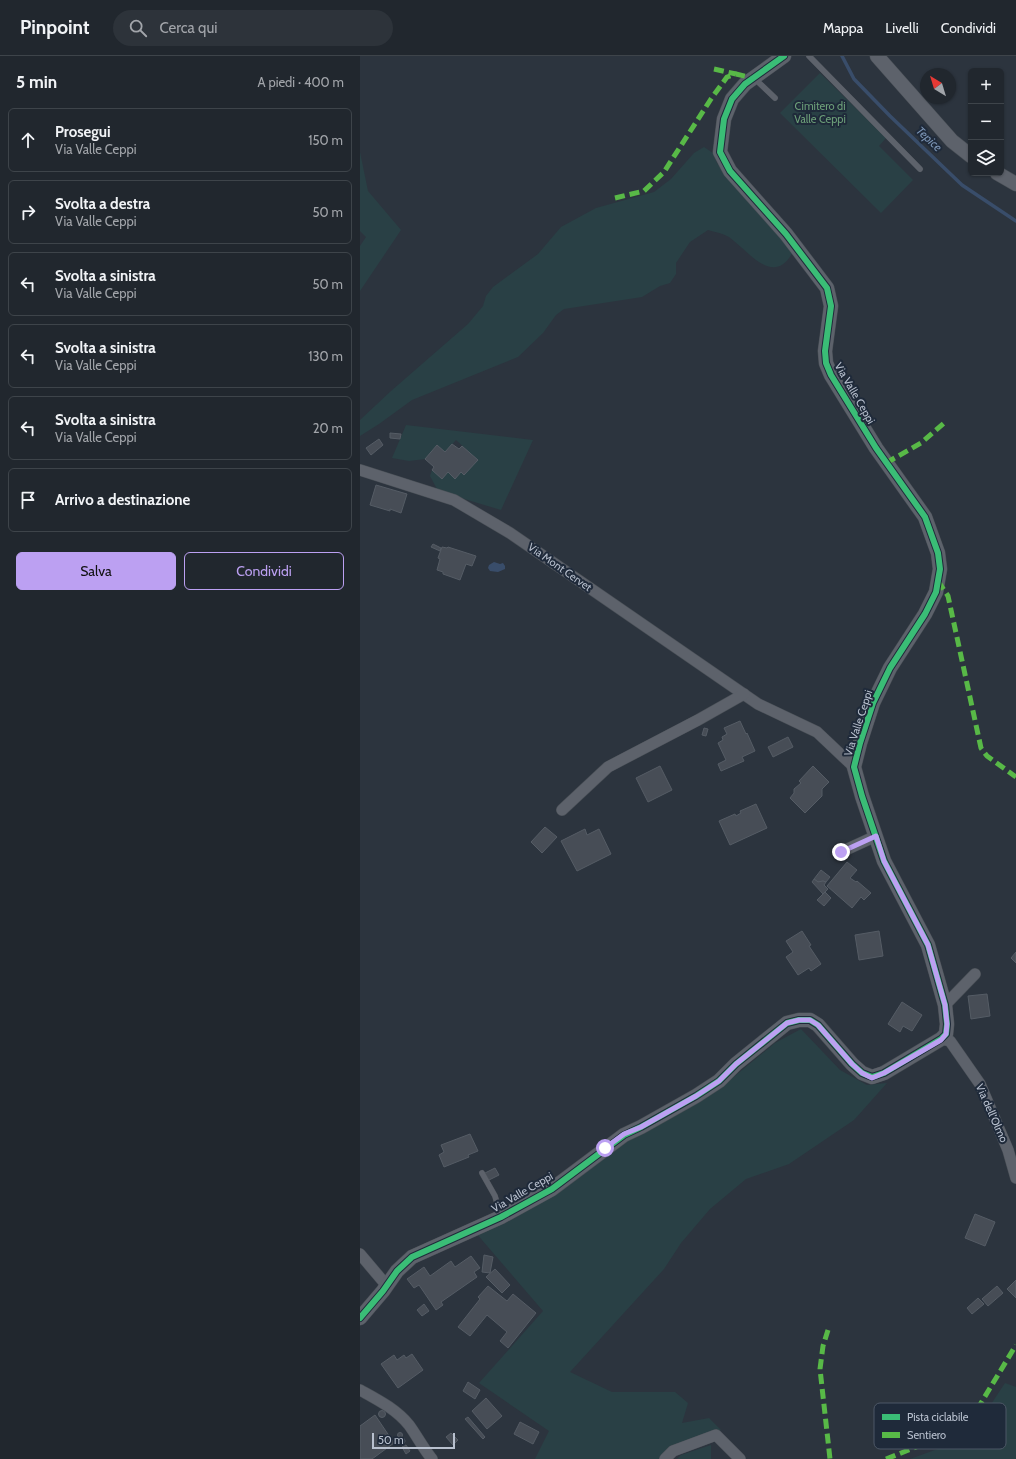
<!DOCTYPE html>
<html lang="it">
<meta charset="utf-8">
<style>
body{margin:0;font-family:Cabin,sans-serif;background:#2d333a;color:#f1f3f6}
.controls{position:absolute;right:12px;top:12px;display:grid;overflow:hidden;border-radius:6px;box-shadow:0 1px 3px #0004}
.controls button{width:36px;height:36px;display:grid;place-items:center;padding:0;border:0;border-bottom:1px solid #3e444a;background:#21272e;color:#f1f3f6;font:20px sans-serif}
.compass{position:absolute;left:560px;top:12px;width:36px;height:36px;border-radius:50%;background:#21272e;box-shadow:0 1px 3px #0004;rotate:322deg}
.scale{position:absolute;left:12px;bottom:10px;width:83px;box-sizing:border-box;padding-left:4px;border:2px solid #b8c0ce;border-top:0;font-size:11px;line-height:14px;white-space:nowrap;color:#b8c0ce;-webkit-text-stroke:3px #1f2a3a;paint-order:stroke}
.stop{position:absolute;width:12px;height:12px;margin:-9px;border:3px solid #bca0f2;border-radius:50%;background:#fff}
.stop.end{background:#bca0f2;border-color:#fff;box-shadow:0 1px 4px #0008}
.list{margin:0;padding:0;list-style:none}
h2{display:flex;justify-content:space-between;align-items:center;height:52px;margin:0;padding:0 16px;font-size:17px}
h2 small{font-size:13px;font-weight:400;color:#a2a5aa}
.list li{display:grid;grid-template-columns:26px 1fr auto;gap:12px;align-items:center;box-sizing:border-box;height:64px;margin:0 8px 8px;padding:0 8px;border:1px solid #3e444a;border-radius:6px}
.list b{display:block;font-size:15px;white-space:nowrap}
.list p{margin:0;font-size:13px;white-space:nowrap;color:#a2a5aa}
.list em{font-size:13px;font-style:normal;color:#a2a5aa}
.actions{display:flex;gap:8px;padding:12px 16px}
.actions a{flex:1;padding:9px 0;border:1px solid #bca0f2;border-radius:6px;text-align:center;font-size:14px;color:#bca0f2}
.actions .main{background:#bca0f2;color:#111}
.icon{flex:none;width:22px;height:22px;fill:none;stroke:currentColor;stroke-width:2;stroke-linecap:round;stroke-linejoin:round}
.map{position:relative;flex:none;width:656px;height:1403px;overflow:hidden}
header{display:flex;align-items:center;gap:24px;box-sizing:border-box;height:56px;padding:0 20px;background:#21272e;border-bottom:1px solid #3e444a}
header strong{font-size:19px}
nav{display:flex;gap:22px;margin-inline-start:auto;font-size:14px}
.search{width:280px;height:36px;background:#2d333a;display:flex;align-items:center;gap:10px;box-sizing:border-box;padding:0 14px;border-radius:22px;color:#a2a5aa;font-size:15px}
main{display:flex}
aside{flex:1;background:#21272e}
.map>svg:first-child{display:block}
.green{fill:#294045}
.water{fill:#394d6a}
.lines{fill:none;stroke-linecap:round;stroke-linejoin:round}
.stream{stroke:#394d6a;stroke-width:3.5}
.building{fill:#474d56;stroke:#555c65}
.service-casing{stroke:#494f56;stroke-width:6}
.minor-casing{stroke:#494f56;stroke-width:12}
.tertiary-casing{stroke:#494f56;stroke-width:15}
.service{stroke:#5d626b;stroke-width:5.5}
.minor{stroke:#5d626b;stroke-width:11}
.tertiary{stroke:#5d626b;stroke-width:14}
.quiet{stroke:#58b947;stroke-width:5;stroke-dasharray:10 5;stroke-linecap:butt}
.cycleway-casing{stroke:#1f2a3a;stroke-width:8}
.cycleway{stroke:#3abd76;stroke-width:6}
.route{stroke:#bca0f2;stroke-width:5}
.labels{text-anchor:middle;stroke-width:4;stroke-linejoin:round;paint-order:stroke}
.park-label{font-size:11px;fill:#6da079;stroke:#1f2a3a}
.street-label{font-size:11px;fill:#b8c0ce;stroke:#1f2a3a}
.water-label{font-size:12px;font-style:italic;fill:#7d96b6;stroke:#1f2a3a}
.key{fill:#1f2a3a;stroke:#4d5766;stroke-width:1}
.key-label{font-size:11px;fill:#b8c0ce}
</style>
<header>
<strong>Pinpoint</strong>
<div class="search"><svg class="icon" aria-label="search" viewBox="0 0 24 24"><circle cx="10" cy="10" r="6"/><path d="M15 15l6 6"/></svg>Cerca qui</div>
<nav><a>Mappa</a><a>Livelli</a><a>Condividi</a></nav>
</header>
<main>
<aside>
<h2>5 min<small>A piedi · 400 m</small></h2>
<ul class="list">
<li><svg class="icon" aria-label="ahead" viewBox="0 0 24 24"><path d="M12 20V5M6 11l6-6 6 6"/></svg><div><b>Prosegui</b><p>Via Valle Ceppi</p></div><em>150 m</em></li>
<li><svg class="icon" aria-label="right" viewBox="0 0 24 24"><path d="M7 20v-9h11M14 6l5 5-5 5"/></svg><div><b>Svolta a destra</b><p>Via Valle Ceppi</p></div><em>50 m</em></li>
<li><svg class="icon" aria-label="left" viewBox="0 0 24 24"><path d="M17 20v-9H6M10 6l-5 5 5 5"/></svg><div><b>Svolta a sinistra</b><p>Via Valle Ceppi</p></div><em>50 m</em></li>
<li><svg class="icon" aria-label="left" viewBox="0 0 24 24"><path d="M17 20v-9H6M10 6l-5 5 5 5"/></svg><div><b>Svolta a sinistra</b><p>Via Valle Ceppi</p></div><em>130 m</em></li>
<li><svg class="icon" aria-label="left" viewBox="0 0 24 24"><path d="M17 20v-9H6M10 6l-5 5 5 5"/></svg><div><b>Svolta a sinistra</b><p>Via Valle Ceppi</p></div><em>20 m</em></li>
<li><svg class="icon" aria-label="arrive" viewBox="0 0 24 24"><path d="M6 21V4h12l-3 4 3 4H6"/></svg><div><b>Arrivo a destinazione</b></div></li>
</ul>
<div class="actions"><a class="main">Salva</a><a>Condividi</a></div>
</aside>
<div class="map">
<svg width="656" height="1403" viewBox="0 0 656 1403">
<rect width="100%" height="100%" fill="#2c343e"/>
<g class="green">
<path d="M460,17l66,65 -7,8 34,34 -32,33 -101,-100z"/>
<path d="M344,91l9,6 4,10 76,89c-20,36 -44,-1 -64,-15 -7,-4 -14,-5 -21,-7l-18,12 -14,21v11l-6,9 -10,3 -18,11 -78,12 -8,6 -13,18 -25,24 -106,43 -33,24 -19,12v-16l31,-29 77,-67 15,-18 3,-10 7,-9 45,-33 23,-27 35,-19 58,-16 17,-13 23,-26z"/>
<path d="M0,96l8,39 33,39 -41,61v-45l6,-9 -6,-6z"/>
<path d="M46,369l127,15 -32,70 -63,-19 -8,-15 2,-6 10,9 6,-7 7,7 6,-7 3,3 14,-15 -22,-20 -11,12 -8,-7 -12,14 -16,2 -17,-3z"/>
<path d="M441,973l39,41 27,15 20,-2 -33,37 -65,44 -43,15 -36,30 -29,34 -17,26 -94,103 42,20h63l13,11 -6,20 27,-5 12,12 -51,18 -10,11h-125l14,-28 -70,-48 64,-72 -67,-78 150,-93 98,-55 51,-42z"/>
<path d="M645,1327l11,4v72h-106l47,-17 27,-27z"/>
<path d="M351,1389v14h-34l4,-4z"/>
</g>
<path class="water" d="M134,506l6,2 3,-1 2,3v3l-7,3 -8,-1 -2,-3 1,-3z"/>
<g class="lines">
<path class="stream" d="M482,0l12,23 36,37 72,69 54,36"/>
</g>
<g class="building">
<path d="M30,377l11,1 -1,5 -10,-1z"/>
<path d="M19,383l4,6 -12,10 -5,-7z"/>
<path d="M92,388l7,5 3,-3 16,14 -14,15 -3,-3 -6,7 -7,-7 -6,7 -10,-9 2,-3 -9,-8 12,-14 8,7z"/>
<path d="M16,429l31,9 -6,19 -11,-4v2l-20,-6z"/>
<path d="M73,488l8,4 -1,3 -9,-4z"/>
<path d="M82,491l5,1 1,-1 28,9 -4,10 -6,-2 -6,16 -17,-6v-2l-6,-2 3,-11 -2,-1z"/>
<path d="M380,665l6,13 1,-1 8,18 -13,6 2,4 -23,10 -3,-7 8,-4 -8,-17 5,-3 -1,-3 5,-3 -3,-6z"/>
<path d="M344,672l4,1 -2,7 -4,-1z"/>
<path d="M428,681l5,10 -20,10 -5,-10z"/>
<path d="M300,710l12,24 -24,12 -12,-24z"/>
<path d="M453,710l16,16 -7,7v7l-17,17 -15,-15 4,-5v-4l7,-6 -2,-2z"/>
<path d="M396,748l11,24 -37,17 -11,-24 16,-7 1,2 5,-3 -1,-2z"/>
<path d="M185,771l12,10 -15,16 -11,-11z"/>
<path d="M225,773l2,6 12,-6 12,25 -34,17 -16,-30z"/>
<path d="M487,806l10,8 -7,8 6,4 1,-1 14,12 -7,7 -3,-3 -9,11 -25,-22z"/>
<path d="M461,814l9,7 -4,5 -3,-1 -5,1 -4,-3z"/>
<path d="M454,823l4,3 5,-1 3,1 -2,3 4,4 -5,5 -11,-12z"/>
<path d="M465,836l6,6 -7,8 -7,-6z"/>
<path d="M442,875l9,14 -2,1 12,18 -10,7 -2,-3 -11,7 -12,-18 7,-5 -7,-11z"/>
<path d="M519,875l4,25 -24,4 -4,-25z"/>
<path d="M656,896v11l-5,-5z"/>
<path d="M627,938l3,22 -19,3 -3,-23z"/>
<path d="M542,946l20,13 -10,16 -9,-5 -3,6 -12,-8z"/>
<path d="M110,1078l8,17 -10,4 1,2 -25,10 -5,-12 5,-3 -3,-7z"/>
<path d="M135,1112l4,7 -10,5 -4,-7z"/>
<path d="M615,1158l20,8 -10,24 -20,-8z"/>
<path d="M124,1199l9,2 -3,16 -8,-1z"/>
<path d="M111,1200l9,12 -6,4 3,5 -36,25 2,3 -7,5 -17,-25 -5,3 -7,-9 17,-12 6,9 21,-15 4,6z"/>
<path d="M135,1213l15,16 -8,8 -16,-16z"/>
<path d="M656,1224v18l-9,-9z"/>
<path d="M128,1230l19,15 6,-7 23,19 -28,35 -8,-7 7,-9 -20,-17 -17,21 -12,-9 22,-28 -2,-2z"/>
<path d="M637,1230l6,7 -15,13 -6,-7z"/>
<path d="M618,1242l6,6 -12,10 -5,-6z"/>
<path d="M64,1248l5,7 -7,5 -5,-6z"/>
<path d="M52,1298l11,16 -25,18 -17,-24 13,-9 3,5 7,-5 2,3z"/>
<path d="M108,1326l12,8 -5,9 -12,-8z"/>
<path d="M126,1342l16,18 -15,13 -15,-18z"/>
<circle cx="22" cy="1358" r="3.5"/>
<path d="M15,1359l19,28 -22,16h-12v-33z"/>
<path d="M108,1361l17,20 -2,2 -18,-20z"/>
<path d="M160,1366l19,10 -6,12 -19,-10z"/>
<circle cx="40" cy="1379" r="2.5"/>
<path d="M91,1377l7,7 -5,5 -7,-8z"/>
<circle cx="42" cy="1385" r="3"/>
<path d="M46,1389l4,6 -4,3 -4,-7z"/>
</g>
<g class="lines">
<g class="service-casing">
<g id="service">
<path d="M449,0l111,113"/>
<path d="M394,22l21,20"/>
<path d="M122,1117l13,23 6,21"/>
</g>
</g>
<g class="minor-casing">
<g id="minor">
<path d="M0,414l94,30 56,33 248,171 59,28 37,35"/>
<path d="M202,754l46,-43 90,-47 46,-26"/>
<path d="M481,796l35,-16"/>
<path d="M585,949l30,-31"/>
<path d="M581,983l9,2 30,43 28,66 8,28"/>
<path d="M0,1198l27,32"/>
<path d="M0,1334c18,10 36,19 49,35 8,11 14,23 23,34"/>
<path d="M305,1403l8,-8 43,-16 24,24"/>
</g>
</g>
<g class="tertiary-casing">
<g id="tertiary">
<path d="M517,0l75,85 19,15"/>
<path d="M637,117l19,11"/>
<path d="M0,1262l23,-27 14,-20 15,-14 89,-40 51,-28 72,-54 17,-8 55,-31 23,-15 17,-17 51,-41 12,-3h11l8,5 34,39 10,9 10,4 12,-4 57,-34 5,-5 1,-10 -2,-19 -17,-60 -44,-84 -22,-65 -8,-29 6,-24 13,-40 17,-35 35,-54 11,-22 4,-23 -2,-16 -13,-36 -49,-69 -45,-73 -5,-12 -1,-12 6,-45 -4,-18 -41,-54 -56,-63 -10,-19 4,-33 8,-20 13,-15 39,-28"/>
</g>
</g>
<use href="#service" class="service"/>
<use href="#minor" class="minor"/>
<use href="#tertiary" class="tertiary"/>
<g class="quiet">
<path d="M354,13l22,5"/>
<path d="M255,142l29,-7 20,-19 47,-73 16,-22 9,-3 17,4"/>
<path d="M526,407l35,-20 23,-20"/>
<path d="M578,525l10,15 33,152 6,8 29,21"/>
<path d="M468,1274l-5,16 -3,23 10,90"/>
<path d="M526,1403l63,-25 29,-26 38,-63"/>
</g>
<g class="cycleway-casing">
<path id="cycleway" d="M0,1262l23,-27 14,-20 15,-14 89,-40 51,-28 72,-54 17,-8 55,-31 23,-15 17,-17 51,-41 12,-3h11l8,5 34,39 10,9 10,4 12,-4 57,-34 5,-5 1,-10 -2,-19 -17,-60 -44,-84 -22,-65 -8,-29 6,-24 13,-40 17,-35 35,-54 11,-22 4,-23 -2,-16 -13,-36 -49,-69 -45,-73 -5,-12 -1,-12 6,-45 -4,-18 -41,-54 -56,-63 -10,-19 4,-33 8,-20 13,-15 39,-28"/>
</g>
<use href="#cycleway" class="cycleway"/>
</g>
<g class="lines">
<path class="route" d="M245,1092l19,-14 17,-7 55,-31 23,-15 17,-17 51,-41 12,-3h11l8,5 34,39 10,9 10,5 12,-5 57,-33 5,-6 1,-10 -2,-19 -17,-60 -44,-84 -8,-25 -35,16"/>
</g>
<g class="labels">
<g class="park-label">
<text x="460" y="54">Cimitero di<tspan x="460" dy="13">Valle Ceppi</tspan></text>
</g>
<g class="street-label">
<text transform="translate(495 337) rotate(60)" y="4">Via Valle Ceppi</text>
<text transform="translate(200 511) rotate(35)" y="4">Via Mont Cervet</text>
<text transform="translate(498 667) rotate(-72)" y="4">Via Valle Ceppi</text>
<text transform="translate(632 1057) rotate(66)" y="4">Via dell'Olmo</text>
<text transform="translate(162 1136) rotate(-30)" y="4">Via Valle Ceppi</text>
</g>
<g class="water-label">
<text transform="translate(569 83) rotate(43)" y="4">Tepice</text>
</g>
</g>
<rect x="514" y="1347" width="132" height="46" rx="6" class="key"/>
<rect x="522" y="1358" width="18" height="6" fill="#3abd76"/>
<rect x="522" y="1376" width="18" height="6" fill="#58b947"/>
<g class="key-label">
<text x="547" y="1365">Pista ciclabile</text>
<text x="547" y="1383">Sentiero</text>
</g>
</svg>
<div class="controls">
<button>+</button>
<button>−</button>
<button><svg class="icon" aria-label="layers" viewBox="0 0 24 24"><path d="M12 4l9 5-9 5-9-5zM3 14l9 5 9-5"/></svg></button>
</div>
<svg class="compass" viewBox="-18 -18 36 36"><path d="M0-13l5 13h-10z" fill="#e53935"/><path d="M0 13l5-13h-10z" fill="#a2a5aa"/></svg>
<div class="scale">50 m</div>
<div class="stop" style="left:245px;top:1092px"></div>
<div class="stop end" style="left:481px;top:796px"></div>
</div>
</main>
